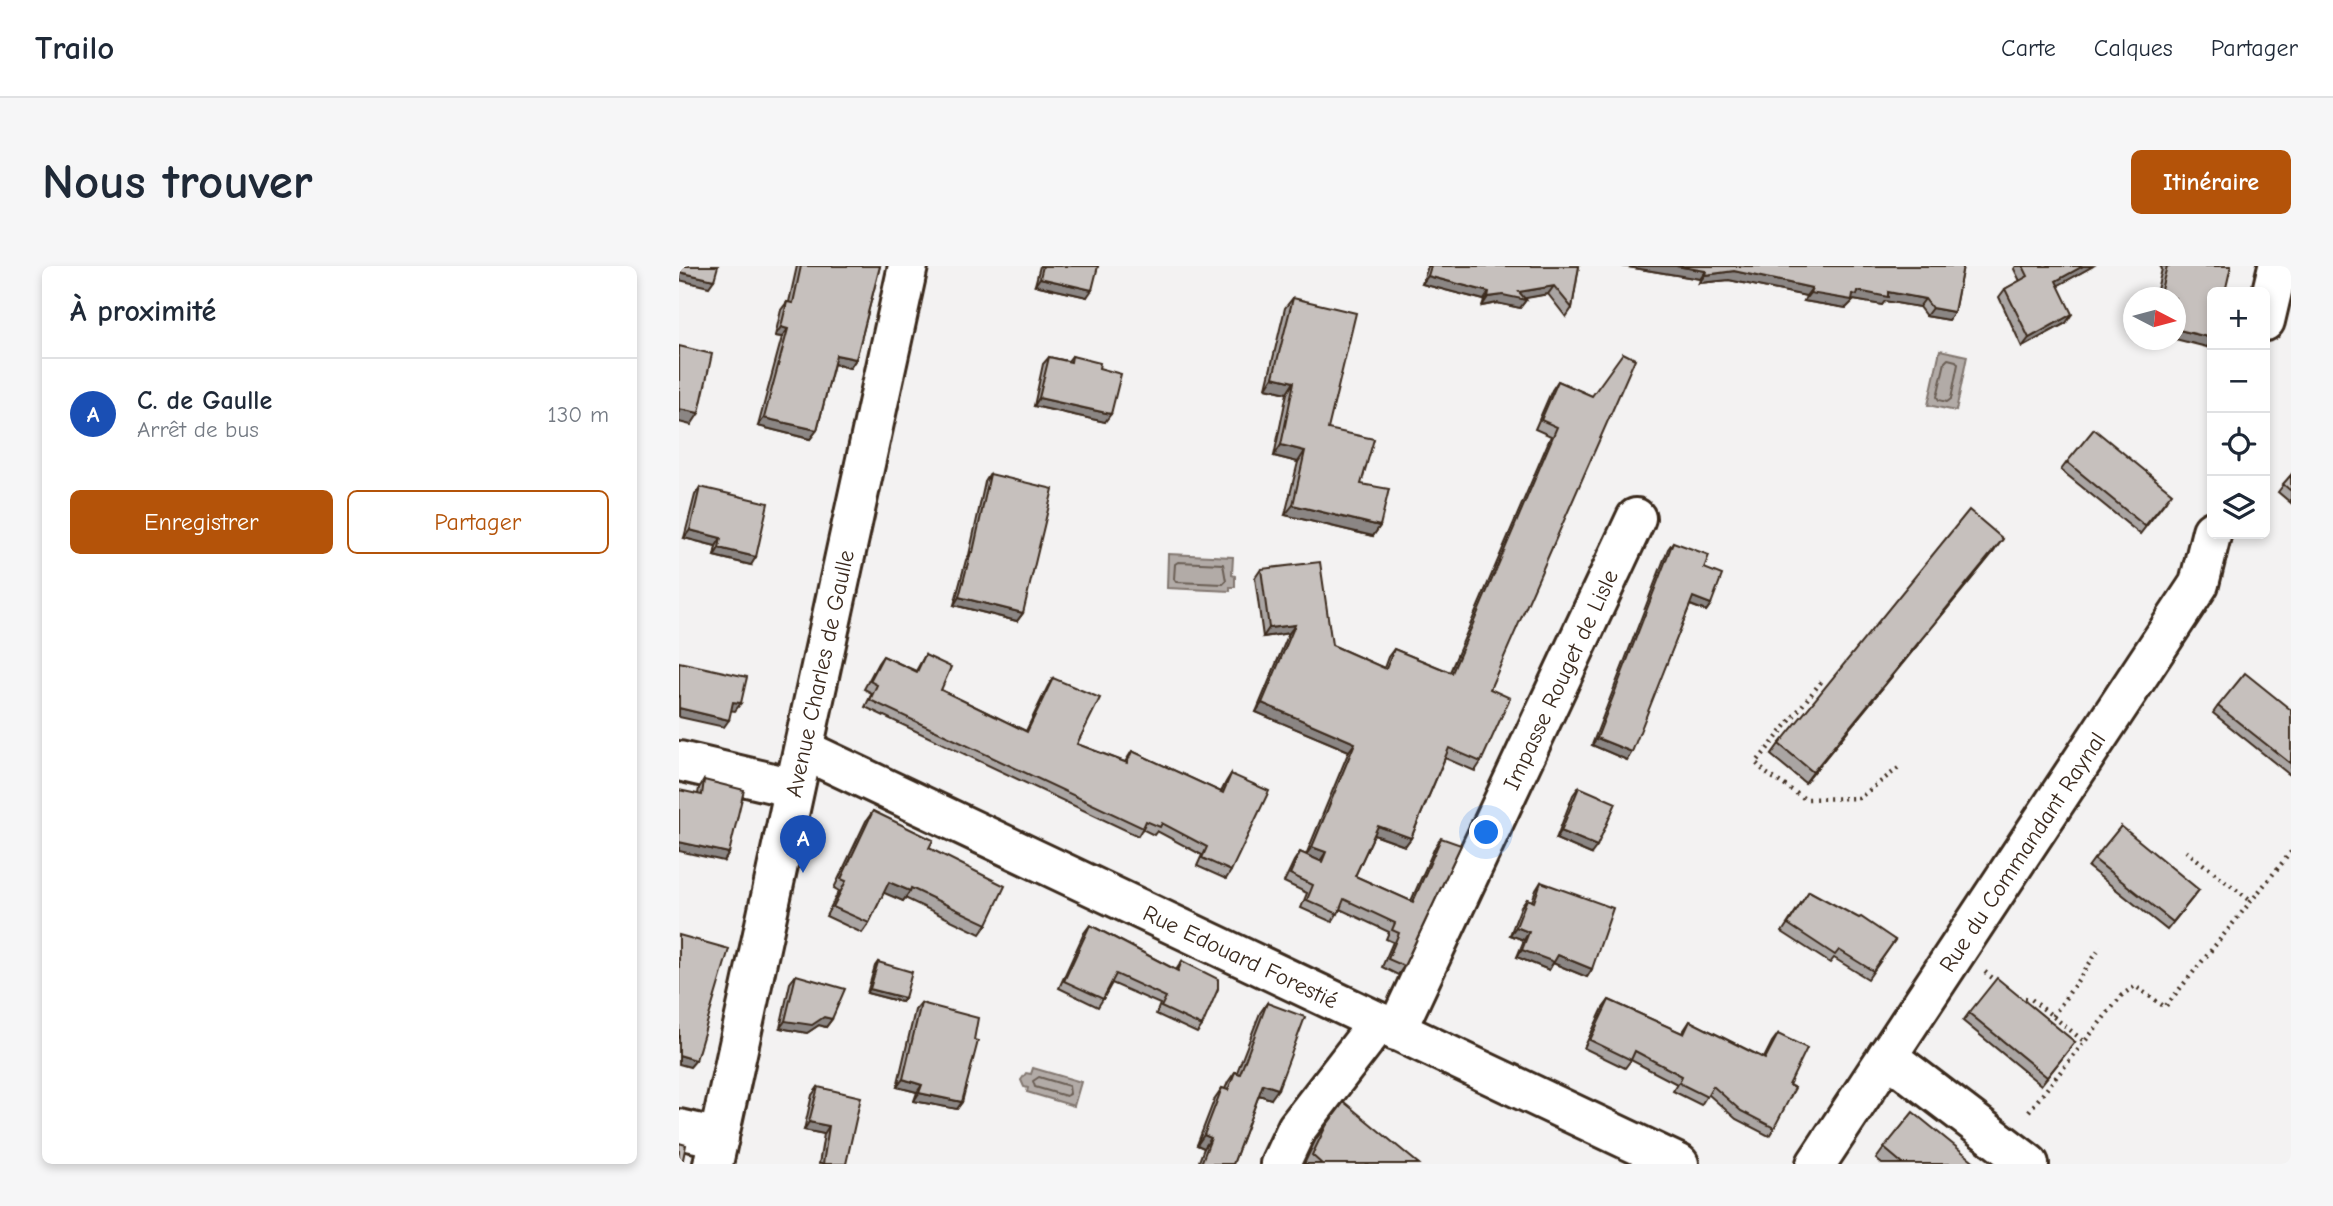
<!DOCTYPE html>
<html lang="fr">
<meta charset="utf-8">
<style>
body{margin:0;font-family:"Comic Neue",sans-serif;background:#f6f6f7;color:#1f2937}
.controls{position:absolute;right:21px;top:21px;display:grid;overflow:hidden;border-radius:10px;box-shadow:0 4px 10px #0003}
.controls button{width:63px;height:63px;display:grid;place-items:center;padding:0;border:0;border-bottom:2px solid #e0e1e3;background:#fff;color:#1f2937;font:35px sans-serif}
.compass{position:absolute;left:1444px;top:21px;width:63px;height:63px;border-radius:50%;background:#fff;box-shadow:0 4px 10px #0003;rotate:96deg}
.you{position:absolute;left:808px;top:567px;width:24px;height:24px;margin:-18px;border:5px solid #fff;border-radius:50%;background:#1a73e8;box-shadow:0 0 0 10px #1a73e833}
.badge{display:grid;place-items:center;width:46px;height:46px;border-radius:50%;background:#b45309;color:#fff;font-size:23px;font-weight:700}
.pin{position:absolute;translate:-50% -58px;filter:drop-shadow(0 2px 4px #0008)}
.pin::after{content:'';position:absolute;top:37px;width:24px;height:21px;background:inherit;clip-path:polygon(0 0,100% 0,50% 100%)}
.list{margin:0;padding:0;list-style:none}
h2{display:flex;justify-content:space-between;align-items:center;height:91px;margin:0;padding:0 28px;font-size:30px}
h2 small{font-size:23px;font-weight:400;color:#747a83}
.list li{display:grid;grid-template-columns:46px 1fr auto;gap:21px;align-items:center;box-sizing:border-box;height:112px;padding:0 28px;border-top:2px solid #e0e1e3}
.list b{display:block;font-size:26px;white-space:nowrap}
.list p{margin:0;font-size:23px;white-space:nowrap;color:#747a83}
.list em{font-size:23px;font-style:normal;color:#747a83}
.actions{display:flex;gap:14px;padding:21px 28px}
.actions a{flex:1;padding:16px 0;border:2px solid #b45309;border-radius:10px;text-align:center;font-size:24px;color:#b45309}
.actions .main{background:#b45309;color:#fff}
.icon{flex:none;width:38px;height:38px;fill:none;stroke:currentColor;stroke-width:2;stroke-linecap:round;stroke-linejoin:round}
.map{position:relative;flex:none;width:1612px;height:898px;overflow:hidden;border-radius:10px}
header{display:flex;align-items:center;gap:42px;box-sizing:border-box;height:98px;padding:0 35px;background:#fff;border-bottom:2px solid #e0e1e3}
header strong{font-size:33px}
nav{display:flex;gap:38px;margin-inline-start:auto;font-size:24px}
.intro{display:flex;align-items:center;justify-content:space-between;box-sizing:border-box;height:168px;padding:0 42px}
h1{margin:0;font-size:49px}
.button{padding:18px 32px;border-radius:10px;background:#b45309;color:#fff;font-size:24px;font-weight:700}
main{display:flex;gap:42px;padding:0 42px}
aside{flex:1;background:#fff;border-radius:10px;box-shadow:0 4px 10px #0003}
.map>svg:first-child{display:block}
.water{fill:#b2aba7;stroke:#827770;stroke-width:2}
.lines{fill:none;stroke-linecap:round;stroke-linejoin:round}
.shore{stroke:#6b5e55;stroke-width:2}
.minor-casing{stroke:#3b2a1e;stroke-width:44}
.path{stroke:#3b2a1e;stroke-width:4.5;stroke-dasharray:2 5;stroke-linecap:butt}
.minor{stroke:#fff;stroke-width:38}
.wall{fill:#aaa5a3;stroke:#3b2a1e;stroke-width:2}
.shaded-wall{fill:#8b8684;stroke:#3b2a1e;stroke-width:2}
.building{fill:#c6c0bd;stroke:#3b2a1e;stroke-width:2}
.labels{text-anchor:middle;stroke-width:6;stroke-linejoin:round;paint-order:stroke}
.street-label{font-size:23px;fill:#3b2a1e;stroke:#fff}
</style>
<header>
<strong>Trailo</strong>
<nav><a>Carte</a><a>Calques</a><a>Partager</a></nav>
</header>
<div class="intro"><h1>Nous trouver</h1><a class="button">Itinéraire</a></div>
<main>
<aside>
<h2>À proximité<small></small></h2>
<ul class="list">
<li><span class="badge" style="background:#1a4fb4">A</span><div><b>C. de Gaulle</b><p>Arrêt de bus</p></div><em>130 m</em></li>
</ul>
<div class="actions"><a class="main">Enregistrer</a><a>Partager</a></div>
</aside>
<div class="map">
<svg width="1612" height="898" viewBox="0 0 1612 898">
<rect width="100%" height="100%" fill="#f3f2f2"/>
<filter id="ink" filterUnits="userSpaceOnUse"><feTurbulence type="fractalNoise" baseFrequency=".0143" numOctaves="2"/><feDisplacementMap in="SourceGraphic" scale="14" xChannelSelector="R" yChannelSelector="G"/><feConvolveMatrix kernelMatrix="1 2 1 2 8 2 1 2 1" color-interpolation-filters="sRGB"/></filter>
<g filter="url(#ink)">
<g class="water">
<path d="M1261,84l27,6 -11,55 -28,-6z"/>
<path d="M489,288l65,3 -1,18 3,1v11h-5v4l-63,-3z"/>
<path d="M354,802l48,14 -7,24 -47,-14 1,-4 -4,-1 -3,-7 5,-7 5,1z"/>
</g>
<g class="lines">
<g class="shore">
<path d="M1269,93l8,2 2,3 -7,35 -4,3 -8,-2 -2,-3 8,-35z"/>
<path d="M499,296l45,2 3,17 -3,3 -47,-2 -2,-3 1,-15z"/>
<path d="M360,811l30,9 1,8 -4,2 -31,-9 -2,-6z"/>
</g>
<g class="minor-casing">
<g id="minor">
<path d="M1586,55l13,-55"/>
<path id="s1" d="M125,484l875,414"/>
<path d="M0,495l115,27"/>
<path id="s2" d="M717,765l240,-513"/>
<path d="M1208,790l142,108"/>
<path d="M0,863l40,9"/>
<path id="s3" d="M34,898l195,-898"/>
<path d="M601,898l17,-36 82,-106"/>
<path id="s4" d="M1137,898l383,-580 13,-53"/>
</g>
</g>
<g class="path">
<path d="M1142,416l-65,81 10,10 39,26 54,-1 41,-31"/>
<path d="M1507,585l65,50"/>
<path d="M1306,706l15,12"/>
<path d="M1339,731l13,2 54,43"/>
<path d="M1374,750l48,-69"/>
<path d="M1350,845l93,-116 13,-9 30,21 126,-155"/>
</g>
<use href="#minor" class="minor"/>
</g>
<g class="wall">
<path d="M118,0h83l-24,93 -6,9 -16,-4 -17,66 -7,9 -52,-13 24,-89 -7,-1 6,-26 6,-8h2z"/>
<path d="M361,0h58l-11,31 -52,-12z"/>
<path d="M749,0h151l-7,42 -6,9 -18,-23 -24,4 2,2 -6,8 -23,-5 -15,3 2,-6 -62,-16z"/>
<path d="M943,0h341l-9,46 -5,8 -23,-4 -7,-9 -34,-6 -3,4 -28,-5 -8,8 -42,-7 2,-5 -77,-16 -30,3 1,-4z"/>
<path d="M1337,0h77l-35,19 8,38 -44,24 -23,-50 6,-8 15,-8 -6,-12z"/>
<path d="M1481,0h71l-24,81 -32,-49h-20l7,-29z"/>
<path d="M614,32l35,131 33,55 19,42 -7,10 -88,-21 13,-53 -24,-6 13,-63 -21,-5 19,-80z"/>
<path d="M393,90l27,12 6,54 -71,-16 9,-42 6,-7 19,4z"/>
<path d="M879,115l34,15 -102,293 -9,73 -6,9 -30,-13 -34,80 -6,8 -31,-11 -19,41 56,25 24,-54 6,-9 -37,128 -6,9 -16,-8 11,-25 -7,-3 3,-7 -49,-23 -8,13 -31,-14 6,-15 -23,-11 10,-21 6,-9 6,3 43,-104 -93,-39 33,-79 -26,4 -8,-59 6,-9 71,76 52,23 4,-11 6,-8 56,23 101,-236 -16,-7 17,-39z"/>
<path d="M1388,196l99,39 -26,33 -79,-64z"/>
<path d="M311,208l33,139 -6,8 -63,-16 12,-45 3,-5 16,-73z"/>
<path d="M1612,209v28l-13,-11z"/>
<path d="M21,221l51,78 -37,-9 2,-10 -32,-8 11,-43z"/>
<path d="M994,276l31,26 7,36 -5,7 -16,-6 -63,155 -35,-15 76,-196z"/>
<path d="M1316,284l-190,233 -34,-28 8,-11z"/>
<path d="M246,389l16,35 85,41 22,-45 5,-8 24,66 48,18 7,-11 89,41 5,-10 5,-8v97l-5,8 -29,-13 5,-11 -45,-24 -3,4 -12,-6 -4,7 -273,-129 7,-14 -8,-4 14,-26 5,-7 33,15z"/>
<path d="M1539,440l73,4v66l-78,-63z"/>
<path d="M25,514l25,73 -5,8 -26,-67 1,-6z"/>
<path d="M900,521l12,67 -35,-15 17,-44z"/>
<path d="M194,545l56,37 58,76 -7,10 -75,-36 -2,3 -19,-9 -15,31 -7,10 -36,-17 13,-25 -5,-3 32,-67z"/>
<path d="M1415,593l105,31 -32,40 -79,-63z"/>
<path d="M862,616l51,87 -5,8 -34,-14 -4,7 -32,-13 7,-17 -14,-5 11,-28 6,-8 5,2 4,-11z"/>
<path d="M1130,625l86,49 -27,39 -34,-21 -4,5 -48,-31z"/>
<path d="M411,659l86,45 6,-9 20,65 -5,7 -41,-19 4,-10 -48,-21 -9,16 -5,8 -39,-19 25,-55z"/>
<path d="M199,696l27,36 -3,4 -35,-9 8,-27z"/>
<path d="M117,709l36,44 -6,8 -7,-2 -12,8 -27,-5 10,-45z"/>
<path d="M930,734l73,33 8,-12 74,37 8,-16 6,-8 11,51 -15,43 -5,8 -33,-17 -28,-25 -7,11 -28,-14 4,-7 -46,-24 -6,8 -41,-20 19,-40z"/>
<path d="M242,737l41,99 -5,7 -43,-8 3,-9 -20,-5 18,-77z"/>
<path d="M588,737l4,96 -12,-4 -26,69h-35l6,-16 -7,-3 18,-47 7,-10 3,1 3,-7 7,-10h2l23,-59z"/>
<path d="M1290,747l106,29 -34,43 -78,-64z"/>
<path d="M139,821l28,77h-27l5,-30 -20,-4 8,-35z"/>
<path d="M647,860l93,38h-115l12,-25z"/>
<path d="M1205,882l93,16h-95l-6,-5z"/>
</g>
<g class="shaded-wall">
<path d="M943,0h54l30,5 -6,8z"/>
<path d="M1404,0h10l-43,24 6,-9z"/>
<path d="M1055,5l78,17 -6,8 -77,-16 -30,3 6,-8z"/>
<path d="M0,6l35,8 -5,7 -30,-7z"/>
<path d="M749,10l61,16 -5,8 -62,-16z"/>
<path d="M361,12l52,12 -5,7 -52,-12z"/>
<path d="M875,20l-6,8 -27,5 5,1 -6,8 -23,-5 -15,3 6,-9z"/>
<path d="M1179,25l30,1 37,7 -6,8 -34,-6 -3,4 -28,-5 -8,8 -42,-7 6,-8z"/>
<path d="M1253,42l22,4 -5,8 -23,-4z"/>
<path d="M1393,48l-6,9 -44,24 7,-9z"/>
<path d="M102,61l7,2 -6,8 -7,-1z"/>
<path d="M1496,63l37,9v2l-5,7 -32,-8z"/>
<path d="M157,89l20,4 -6,9 -20,-5z"/>
<path d="M594,111l21,5 -7,11 -21,-5z"/>
<path d="M360,132l72,16 -6,8 -71,-16z"/>
<path d="M0,143l20,4 -8,12 -12,-3z"/>
<path d="M85,152l53,12 -7,9 -52,-13z"/>
<path d="M602,179l24,6 -7,11 -24,-6z"/>
<path d="M614,239l87,21 -7,10 -88,-21z"/>
<path d="M11,264l31,8 -5,8 -32,-8z"/>
<path d="M1324,273l-8,11 -190,233 8,-11z"/>
<path d="M40,282l37,9 -5,8 -37,-9z"/>
<path d="M280,331l64,16 -6,8 -63,-16z"/>
<path d="M1014,331l18,7 -5,7 -18,-7z"/>
<path d="M616,359l-6,8 -26,4 6,-9z"/>
<path d="M54,436l8,1 -6,8 -7,-1z"/>
<path d="M583,437l93,40 -6,8 -93,-39z"/>
<path d="M0,442l50,12 -5,7 -45,-10z"/>
<path d="M918,472l35,14 -5,8 -35,-15z"/>
<path d="M699,560l33,12 -6,8 -33,-12z"/>
<path d="M882,565l36,15 -6,8 -35,-15z"/>
<path d="M0,576l50,11 -5,8 -45,-10z"/>
<path d="M633,581l14,5 -6,9 -14,-6z"/>
<path d="M210,616l21,9 -7,10 -21,-9z"/>
<path d="M837,661l13,5 -5,8 -14,-5z"/>
<path d="M843,684l36,5 34,14 -5,8 -34,-14 -4,7 -32,-13z"/>
<path d="M191,723l35,9 -3,4 -35,-9z"/>
<path d="M145,751l8,2 -6,8 -7,-2 -12,8 -27,-5 5,-7z"/>
<path d="M0,789l17,5 -6,7 -11,-3z"/>
<path d="M224,813l19,6 -5,7 -20,-5z"/>
<path d="M584,818l15,5 -7,10 -15,-5z"/>
<path d="M240,827l43,9 -5,7 -43,-8z"/>
<path d="M130,856l20,4 -5,8 -20,-4z"/>
<path d="M525,869l7,3 -7,10 -7,-3z"/>
</g>
<g class="building">
<path d="M0,0h39l-4,14 -35,-8z"/>
<path d="M122,0h79l-24,93 -20,-4 -19,75 -53,-12 24,-89 -7,-2 6,-25 6,1z"/>
<path d="M364,0h55l-6,24 -52,-12z"/>
<path d="M752,0h148l-7,42 -18,-22 -35,6 7,8 -23,-5 -15,2 1,-5 -61,-16z"/>
<path d="M997,0h287l-9,46 -22,-4 -7,-9 -37,-7v5l-30,-6 -1,4 -4,-1 -1,6 -42,-7 2,-5 -78,-17 -29,4 1,-4z"/>
<path d="M1344,0h60l-27,15 16,33 -43,24 -24,-49 23,-13z"/>
<path d="M1488,0h64l-6,26h-13v46l-37,-9v-31h-16z"/>
<path d="M614,32l63,15 -28,116 46,10 -13,45 28,5 -9,37 -87,-21 12,-54 -24,-6 13,-63 -21,-5z"/>
<path d="M0,80l33,8 -13,59 -20,-4z"/>
<path d="M944,87l12,6 -145,330 20,9 -29,64 -32,-14 -38,90 -33,-12 -23,50 58,26 28,-64 20,7 -57,121 -16,-7 11,-26 -7,-3 3,-7 -51,-24 -6,15 -31,-14 6,-15 -23,-11 10,-22 22,10 4,-10 -14,-5 43,-104 -93,-40 33,-78 -26,3 -8,-59 59,-7 12,83 54,24 8,-20 58,24 105,-246 -16,-7 17,-39 34,15z"/>
<path d="M393,90l28,7 -1,5 22,6 -10,40 -72,-16 10,-41 22,5z"/>
<path d="M1415,163l78,64 -27,33 -78,-64z"/>
<path d="M311,208l63,15 -30,124 -64,-16 12,-45h2z"/>
<path d="M1612,209v16l-8,-7z"/>
<path d="M21,221l68,16 -12,54 -37,-9 2,-10 -31,-8z"/>
<path d="M1290,244l34,29 -190,233 -34,-28z"/>
<path d="M994,276l36,13 -5,13 18,7 -11,29 -18,-7 -61,155 -35,-14z"/>
<path d="M246,389l26,12 -10,23 86,42 26,-54 47,20 -23,46 50,19 5,-12 91,42 8,-19 38,17 -38,80 -29,-13 5,-11 -45,-24 -2,4 -14,-6 -3,7 -273,-128 7,-15 -7,-4 13,-25 34,16z"/>
<path d="M0,396l68,15 -6,26 -8,-1 -4,18 -50,-12z"/>
<path d="M1566,407l46,37v54l-73,-58z"/>
<path d="M25,514l40,10 -15,63 -50,-11v-52l23,5z"/>
<path d="M900,521l37,16 -19,43 -36,-15z"/>
<path d="M194,545l60,29 -4,8 76,38 -18,38 -76,-36 -1,3 -21,-9 -20,41 -36,-16 13,-26 -5,-2z"/>
<path d="M1442,560l78,64 -26,32 -79,-63z"/>
<path d="M862,616l72,26 -21,61 -34,-14 -4,7 -32,-12 7,-18 -13,-5 11,-28 7,3z"/>
<path d="M1130,625l50,27 2,-1 34,23 -22,31 -34,-21 -4,5 -47,-31z"/>
<path d="M411,659l88,46 4,-10 36,18v10l-16,37 -41,-19 5,-10 -50,-23 -13,25 -39,-18z"/>
<path d="M0,669l50,14 -33,111 -17,-5z"/>
<path d="M199,696l34,10 -7,26 -35,-9z"/>
<path d="M117,709l49,14 -13,30 -8,-2 -12,8 -27,-4z"/>
<path d="M1318,712l78,64 -28,35 -78,-64z"/>
<path d="M930,734l75,34 6,-13 75,38 13,-25 29,14 -18,37 6,3 -21,40 -33,-17 -28,-25 -6,11 -28,-14 3,-7 -47,-25 -4,9 -41,-20z"/>
<path d="M242,737l57,15 -4,22 4,1 -16,61 -43,-9 3,-8 -19,-6z"/>
<path d="M588,737l38,14 -27,72 -15,-5 -30,80h-32l10,-26 -7,-3 18,-47 6,2 7,-18 5,2z"/>
<path d="M139,821l43,10 -15,67h-23l6,-38 -20,-4z"/>
<path d="M665,836l75,62h-97l-10,-9 14,-29z"/>
<path d="M1234,846l64,52h-74l-19,-16z"/>
<path d="M0,877l7,2 -4,19h-3z"/>
</g>
</g>
<g class="labels">
<g class="street-label">
<text dy="8" stroke="none"><textPath href="#s3" startOffset="502">Avenue Charles de Gaulle</textPath></text>
<text dy="8" stroke="none"><textPath href="#s2" startOffset="388">Impasse Rouget de Lisle</textPath></text>
<text dy="8" stroke="none"><textPath href="#s4" startOffset="374">Rue du Commandant Raynal</textPath></text>
<text dy="8" stroke="none"><textPath href="#s1" startOffset="483">Rue Edouard Forestié</textPath></text>
</g>
</g>
</svg>
<div class="controls">
<button>+</button>
<button>−</button>
<button><svg class="icon" aria-label="locate" viewBox="0 0 24 24"><circle cx="12" cy="12" r="6"/><path d="M12 2v4M12 18v4M2 12h4M18 12h4"/></svg></button>
<button><svg class="icon" aria-label="layers" viewBox="0 0 24 24"><path d="M12 4l9 5-9 5-9-5zM3 14l9 5 9-5"/></svg></button>
</div>
<svg class="compass" viewBox="-18 -18 36 36"><path d="M0-13l5 13h-10z" fill="#e53935"/><path d="M0 13l5-13h-10z" fill="#747a83"/></svg>
<div class="you"></div>
<div class="pin badge" style="left:124px;top:607px;background:#1a4fb4">A</div>
</div>
</main>
